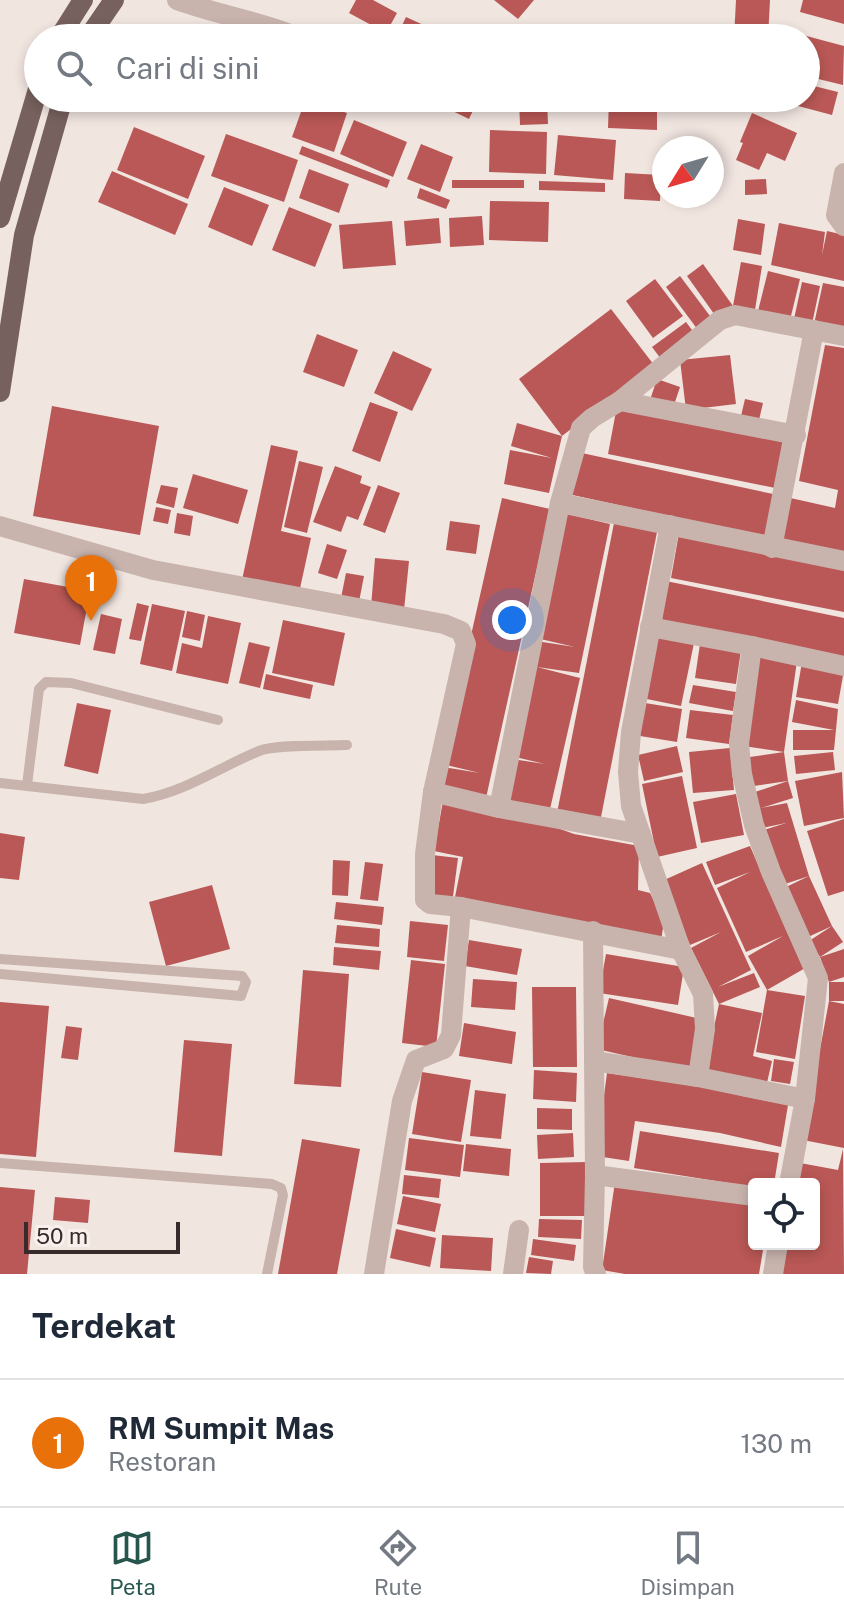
<!DOCTYPE html>
<html lang="id">
<style>
body{margin:0;font-family:"Public Sans",sans-serif;background:#f6f6f7;color:#1f2937}
.controls{position:absolute;right:24px;bottom:24px;display:grid;overflow:hidden;border-radius:8px;box-shadow:0 4px 12px #0003}
.controls button{width:72px;height:72px;display:grid;place-items:center;padding:0;border:0;border-bottom:2px solid #e0e1e3;background:#fff;color:#1f2937;font:40px sans-serif}
.compass{position:absolute;left:652px;top:136px;width:72px;height:72px;border-radius:50%;background:#fff;box-shadow:0 4px 12px #0003;rotate:233deg}
.scale{position:absolute;left:24px;bottom:20px;width:156px;box-sizing:border-box;padding-left:8px;border:4px solid #372c2b;border-top:0;font-size:22px;line-height:28px;white-space:nowrap;color:#372c2b;-webkit-text-stroke:6px #f9f0ed;paint-order:stroke}
.you{position:absolute;left:512px;top:620px;width:28px;height:28px;margin:-20px;border:6px solid #fff;border-radius:50%;background:#1a73e8;box-shadow:0 0 0 12px #1a73e833}
.badge{display:grid;place-items:center;width:52px;height:52px;border-radius:50%;background:#25554d;color:#fff;font-size:26px;font-weight:700}
.pin{position:absolute;translate:-50% -66px;filter:drop-shadow(0 2px 4px #0008)}
.pin::after{content:'';position:absolute;top:42px;width:28px;height:24px;background:inherit;clip-path:polygon(0 0,100% 0,50% 100%)}
.list{margin:0;padding:0;list-style:none}
h2{display:flex;justify-content:space-between;align-items:center;height:104px;margin:0;padding:0 32px;font-size:34px}
h2 small{font-size:26px;font-weight:400;color:#747a83}
.list li{display:grid;grid-template-columns:52px 1fr auto;gap:24px;align-items:center;box-sizing:border-box;height:128px;padding:0 32px;border-top:2px solid #e0e1e3}
.list b{display:block;font-size:30px;white-space:nowrap}
.list p{margin:0;font-size:26px;white-space:nowrap;color:#747a83}
.list em{font-size:26px;font-style:normal;color:#747a83}
.icon{flex:none;width:44px;height:44px;fill:none;stroke:currentColor;stroke-width:2;stroke-linecap:round;stroke-linejoin:round}
.map{position:relative;flex:none;width:844px;height:1274px;overflow:hidden}
.search{position:absolute;background:#fff;box-shadow:0 4px 12px #0003;left:24px;right:24px;top:24px;height:88px;display:flex;align-items:center;gap:20px;box-sizing:border-box;padding:0 28px;border-radius:44px;color:#747a83;font-size:30px}
.sheet{height:232px;background:#fff}
nav{display:flex;justify-content:space-around;align-items:center;box-sizing:border-box;height:112px;border-top:2px solid #e0e1e3;background:#fff;font-size:22px;color:#747a83}
nav a{display:grid;justify-items:center;gap:4px}
nav .on{color:#25554d}
.map>svg:first-child{display:block}
.building{fill:#b95856}
.lines{fill:none;stroke-linecap:round;stroke-linejoin:round}
.service{stroke:#c8b4ad;stroke-width:10}
.minor{stroke:#c8b4ad;stroke-width:20}
.primary{stroke:#77615e;stroke-width:20}
</style>
<div class="map">
<svg width="844" height="1274" viewBox="0 0 844 1274">
<rect width="100%" height="100%" fill="#f1e5e0"/>
<g class="building">
<path d="M356,0h17l24,13 -11,20 -37,-20z"/>
<path d="M494,0h40l-16,19z"/>
<path d="M736,0h34l-2,38h-34z"/>
<path d="M803,0h41v24l-44,-12z"/>
<path d="M406,17l46,21h-56z"/>
<path d="M799,34l45,12 -1,39 -37,-9v-38h-8z"/>
<path d="M806,84l32,8 -6,23 -49,-13 1,-4h22z"/>
<path d="M135,98h19l-5,14 -17,-7z"/>
<path d="M189,98h29l-4,10z"/>
<path d="M245,98h31l-4,11z"/>
<path d="M306,98l41,15 -13,39 -42,-15z"/>
<path d="M426,98h53l-10,21z"/>
<path d="M609,98h48v32l-49,-2z"/>
<path d="M519,99l28,1 1,24 -28,1z"/>
<path d="M752,113l45,20 -12,28 -18,-8 -8,17 -23,-10 7,-17 -3,-1z"/>
<path d="M354,120l53,22 -14,35 -53,-23z"/>
<path d="M134,127l71,29 -17,43 -71,-29z"/>
<path d="M490,130l57,2 -1,42 -57,-2z"/>
<path d="M226,134l72,26 -14,42 -73,-26z"/>
<path d="M558,135l58,5 -3,40 -59,-5z"/>
<path d="M421,144l32,13 -13,35 -33,-13z"/>
<path d="M302,146l88,34 -3,8 -88,-34z"/>
<path d="M309,169l40,15 -10,29 -40,-15z"/>
<path d="M112,171l76,33 -13,31 -77,-33z"/>
<path d="M625,173l36,2 -1,26 -36,-2z"/>
<path d="M766,179l1,15 -22,1v-15z"/>
<rect x="452" y="180" width="72" height="8"/>
<path d="M539,181l66,2v9l-66,-2z"/>
<path d="M224,187l45,18 -17,41 -44,-19z"/>
<path d="M420,188l30,12 -4,9 -29,-11z"/>
<path d="M490,201l59,1 -1,40 -59,-2z"/>
<path d="M289,207l43,17 -17,43 -43,-17z"/>
<path d="M482,216l2,29 -34,2 -1,-29z"/>
<path d="M439,218l2,25 -35,3 -2,-25z"/>
<path d="M738,219l27,5 -4,31 -28,-5z"/>
<path d="M392,221l4,44 -53,4 -4,-44z"/>
<path d="M779,223l46,9 -3,23 5,-24 17,4v46l-73,-16z"/>
<path d="M741,262l21,4 -7,44 -38,8 -30,-42 16,-12 30,42z"/>
<path d="M768,271l32,8 -10,41 -32,-9z"/>
<path d="M680,276l33,44 -15,10 -32,-43z"/>
<path d="M655,279l28,37 -30,22 -27,-37z"/>
<path d="M802,282l18,4 -8,38 -18,-5z"/>
<path d="M823,283l21,4v44l-30,-7z"/>
<path d="M611,309l43,56 -92,71 -43,-57z"/>
<path d="M686,322l9,12 -34,25 -9,-12z"/>
<path d="M317,334l41,16 -14,37 -41,-15z"/>
<path d="M825,345l19,3v206l-66,-14 8,-43 49,11 3,-18 -39,-9z"/>
<path d="M393,351l39,18 -20,42 -38,-18z"/>
<path d="M730,355l6,49 -50,6 -6,-50z"/>
<path d="M657,379l23,8 -7,21 -23,-8z"/>
<path d="M745,399l18,4 -4,17 -18,-4z"/>
<path d="M370,402l28,10 -18,50 -28,-11z"/>
<path d="M52,406l107,20 -19,109 -107,-19z"/>
<path d="M617,406l173,35 -10,48 -172,-35z"/>
<path d="M517,423l45,13 -13,57 -45,-9 6,-34 42,8 -41,-12z"/>
<path d="M271,445l27,6 -17,80 30,7 -12,55 -57,-13z"/>
<path d="M577,452l196,42 -8,43 -197,-43z"/>
<path d="M299,461l24,6 -16,66 -23,-6z"/>
<path d="M335,466l27,10 -2,7 11,4 -13,33 -11,-4 -6,16 -28,-10z"/>
<path d="M193,474l55,16 -10,34 -55,-16z"/>
<path d="M161,485l17,3 -4,20 -18,-5z"/>
<path d="M378,485l22,8 -15,40 -22,-8z"/>
<path d="M502,498l48,11 -64,289 -47,-8 4,-23 37,6 -38,-9z"/>
<path d="M156,507l15,3 -3,14 -15,-3z"/>
<path d="M177,513l16,3 -3,20 -16,-3z"/>
<path d="M563,513l47,11 -31,149 -42,-6 43,11 -30,131 -46,-9 8,-41 33,5 -34,-8 25,-115 39,6 -39,-9z"/>
<path d="M450,521l30,4 -4,29 -30,-4z"/>
<path d="M614,523l43,9 -57,290 -43,-9z"/>
<path d="M679,533l165,32v47l-173,-34z"/>
<path d="M327,544l20,6 -10,29 -19,-6z"/>
<path d="M375,558l34,3 -5,49 -33,-3z"/>
<path d="M346,573l18,3 -6,31 -18,-4z"/>
<path d="M24,579l66,12 -10,54 -66,-12z"/>
<path d="M666,581l178,37v42l-186,-39z"/>
<path d="M137,603l12,3 -8,35 -12,-2z"/>
<path d="M152,604l33,7 -13,60 -32,-7z"/>
<path d="M187,611l18,4 -5,26 -18,-4z"/>
<path d="M101,614l21,5 -7,35 -22,-4z"/>
<path d="M208,616l33,7 -13,61 -52,-11 6,-30 20,5z"/>
<path d="M283,620l62,13 -11,53 -62,-13z"/>
<path d="M654,634l40,9 -13,63 -39,-8z"/>
<path d="M249,642l21,5 -10,41 -21,-5z"/>
<path d="M700,644l41,6 -5,34 -41,-6z"/>
<path d="M757,654l40,7 -13,91 4,29 -41,6 -4,-29 41,-6 -41,-6z"/>
<path d="M802,662l42,8 -6,34 -42,-7z"/>
<path d="M266,674l47,11 -3,14 -47,-10z"/>
<path d="M693,685l43,7 -3,19 -44,-8z"/>
<path d="M796,700l42,9 -4,41h-41v-20h41l-42,-8z"/>
<path d="M639,702l43,7 -5,33 -43,-7z"/>
<path d="M77,703l34,7 -13,64 -34,-8z"/>
<path d="M690,710l43,5 -4,29 -43,-6z"/>
<path d="M677,746l6,26 -39,9 -6,-26z"/>
<path d="M730,748l4,42 -41,3 -4,-41z"/>
<path d="M833,752l2,18 -39,4 -2,-18z"/>
<path d="M842,772l2,46 -40,8 -9,-45z"/>
<path d="M682,776l15,72 -40,9 -15,-73z"/>
<path d="M788,781l5,17 -32,10 26,-5 22,73 23,50 11,16 -23,15 -11,-16 23,-15 -24,11 -24,-49 25,-12 -27,9 -18,-55 22,-7 -24,5 -10,-35z"/>
<path d="M736,794l8,41 -43,8 -8,-41z"/>
<path d="M443,801l84,16 47,17 65,12 -1,44 12,3 14,28 -3,20 -207,-39 9,-45 -29,-6z"/>
<path d="M844,819v72l-16,5 -21,-65z"/>
<path d="M0,833l25,4 -6,43 -19,-2z"/>
<path d="M750,846l38,88 19,33 -40,23 -19,-34 35,-20 -37,16 -29,-64 33,-16 -35,13 -9,-23z"/>
<path d="M432,855l26,3 -6,46 -25,-4z"/>
<path d="M333,860l17,1 -2,35 -16,-1z"/>
<path d="M365,862l18,2 -5,37 -18,-2z"/>
<path d="M702,863l49,107 -33,17 36,-14 6,14 -41,17 -28,-56 30,-16 -31,13 -28,-64z"/>
<path d="M212,885l18,64 -64,17 -17,-64z"/>
<path d="M336,902l48,5 -2,18 -48,-6z"/>
<path d="M410,921l38,4 -4,36 -37,-4z"/>
<path d="M337,925l43,4 -1,18 -44,-4z"/>
<path d="M469,940l53,9 -5,26 -52,-9z"/>
<path d="M334,947l47,4 -2,19 -46,-5z"/>
<path d="M844,949v28l-15,5 -9,-25z"/>
<path d="M606,954l78,13 -6,38 -79,-12z"/>
<path d="M411,960l34,4 -9,83 -34,-4z"/>
<path d="M303,970l46,4 -8,113 -47,-3z"/>
<path d="M473,979l44,3 -2,28 -44,-3z"/>
<path d="M829,982h15v19h-15l15,3v144l-41,-8 26,-139z"/>
<path d="M532,987h44l1,80h-44z"/>
<path d="M767,990l38,6 -10,63 -39,-7z"/>
<path d="M609,998l92,21 -12,51 -92,-21z"/>
<path d="M0,1002l49,4 -13,151 -36,-3z"/>
<path d="M719,1004l43,9 -9,43 19,5 -6,26 -62,-13z"/>
<path d="M464,1023l52,9 -4,32 -53,-8z"/>
<path d="M66,1026l16,2 -4,32 -17,-2z"/>
<path d="M184,1040l48,4 -10,112 -48,-4z"/>
<path d="M774,1059l20,3 -4,22 -19,-3z"/>
<path d="M534,1070l43,3 -1,29 -43,-3z"/>
<path d="M422,1072l49,8 -10,62 -49,-8z"/>
<path d="M607,1073l119,17 16,6 46,9 -7,42 -61,-14 -85,-12 -6,40 -33,-5z"/>
<path d="M475,1090l31,4 -5,45 -31,-3z"/>
<path d="M537,1108l35,1v21l-35,-1z"/>
<path d="M640,1131l139,22 -5,31h-20v3l-120,-19z"/>
<path d="M573,1133l1,24 -36,2 -1,-24z"/>
<path d="M409,1138l55,7 -4,32 -55,-7z"/>
<path d="M302,1139l58,10 -23,125h-59z"/>
<path d="M466,1144l45,5 -2,27 -46,-5z"/>
<path d="M843,1149l1,125h-65l6,-30h29v-60h-18l4,-21 38,7z"/>
<path d="M588,1162v54h-48v-53z"/>
<path d="M404,1175l37,4 -2,19 -37,-4z"/>
<path d="M615,1182l139,23v39h10l-5,30h-134l-23,-4z"/>
<path d="M0,1187l35,3 -8,84h-27z"/>
<path d="M403,1196l38,8 -6,28 -38,-8z"/>
<path d="M55,1197l35,3 -2,23 -35,-3z"/>
<path d="M539,1219l43,1 -1,19 -43,-2z"/>
<path d="M396,1229l40,9 -6,29 -40,-9z"/>
<path d="M442,1235l51,3 -2,33 -51,-3z"/>
<path d="M533,1239l43,6 -2,16 -43,-6z"/>
<path d="M529,1257l24,4 -2,13 -25,-1z"/>
</g>
<g class="lines">
<g class="service">
<path d="M0,783l143,16c42,-7 77,-32 116,-48 17,-7 67,-5 88,-6"/>
<path d="M27,785l12,-96 7,-7 25,1 147,37"/>
<path d="M0,959l242,17 4,6 -5,14 -241,-22"/>
<path d="M0,1163l272,21 9,4 2,7 -16,79"/>
</g>
<g class="minor">
<path d="M177,0c41,15 84,21 123,38"/>
<path d="M844,173l-8,42 8,11"/>
<path d="M620,401l176,34"/>
<path d="M560,503l284,58"/>
<path d="M670,525l-39,207 -3,40 3,34 50,144 22,44 2,35 -7,48"/>
<path d="M0,526l153,44 291,54 17,7 5,13 -33,148 -8,62v46l5,4 31,3 220,43"/>
<path d="M772,548l42,-218"/>
<path d="M650,627l102,19 -13,98 3,30 12,51 17,47 47,106 -13,121 -16,85"/>
<path d="M752,646l92,20"/>
<path d="M433,792l66,16 142,26"/>
<path d="M499,808l61,-305 21,-75 11,-10 28,-17 100,-81 15,-5 109,21"/>
<path d="M593,931l2,244 -2,92 3,7"/>
<path d="M594,1061l104,16 107,22"/>
<path d="M595,1175l159,21"/>
<path d="M374,1274l28,-173 14,-41 28,-11 7,-14 10,-128"/>
<path d="M513,1274l6,-44"/>
<path d="M773,1274l5,-30"/>
</g>
<g class="primary">
<path d="M59,38l24,-38"/>
<path d="M88,38l26,-38"/>
<path d="M0,218l38,-129"/>
<path d="M0,392l24,-157 39,-137"/>
</g>
</g>
</svg>
<div class="controls">
<button><svg class="icon" aria-label="locate" viewBox="0 0 24 24"><circle cx="12" cy="12" r="6"/><path d="M12 2v4M12 18v4M2 12h4M18 12h4"/></svg></button>
</div>
<svg class="compass" viewBox="-18 -18 36 36"><path d="M0-13l5 13h-10z" fill="#e53935"/><path d="M0 13l5-13h-10z" fill="#747a83"/></svg>
<div class="scale">50 m</div>
<div class="you"></div>
<div class="pin badge" style="left:91px;top:621px;background:#e8710a">1</div>
<div class="search"><svg class="icon" aria-label="search" viewBox="0 0 24 24"><circle cx="10" cy="10" r="6"/><path d="M15 15l6 6"/></svg>Cari di sini</div>
</div>
<section class="sheet">
<h2>Terdekat<small></small></h2>
<ul class="list">
<li><span class="badge" style="background:#e8710a">1</span><div><b>RM Sumpit Mas</b><p>Restoran</p></div><em>130 m</em></li>
</ul>
</section>
<nav>
<a class="on"><svg class="icon" aria-label="map" viewBox="0 0 24 24"><path d="M3 6l6-2 6 2 6-2v14l-6 2-6-2-6 2zM9 4v14M15 6v14"/></svg>Peta</a>
<a><svg class="icon" aria-label="directions" viewBox="0 0 24 24"><path d="M12 3l9 9-9 9-9-9zM9 14v-3h6M13 9l2 2-2 2"/></svg>Rute</a>
<a><svg class="icon" aria-label="saved" viewBox="0 0 24 24"><path d="M7 4h10v16l-5-4-5 4z"/></svg>Disimpan</a>
</nav>
